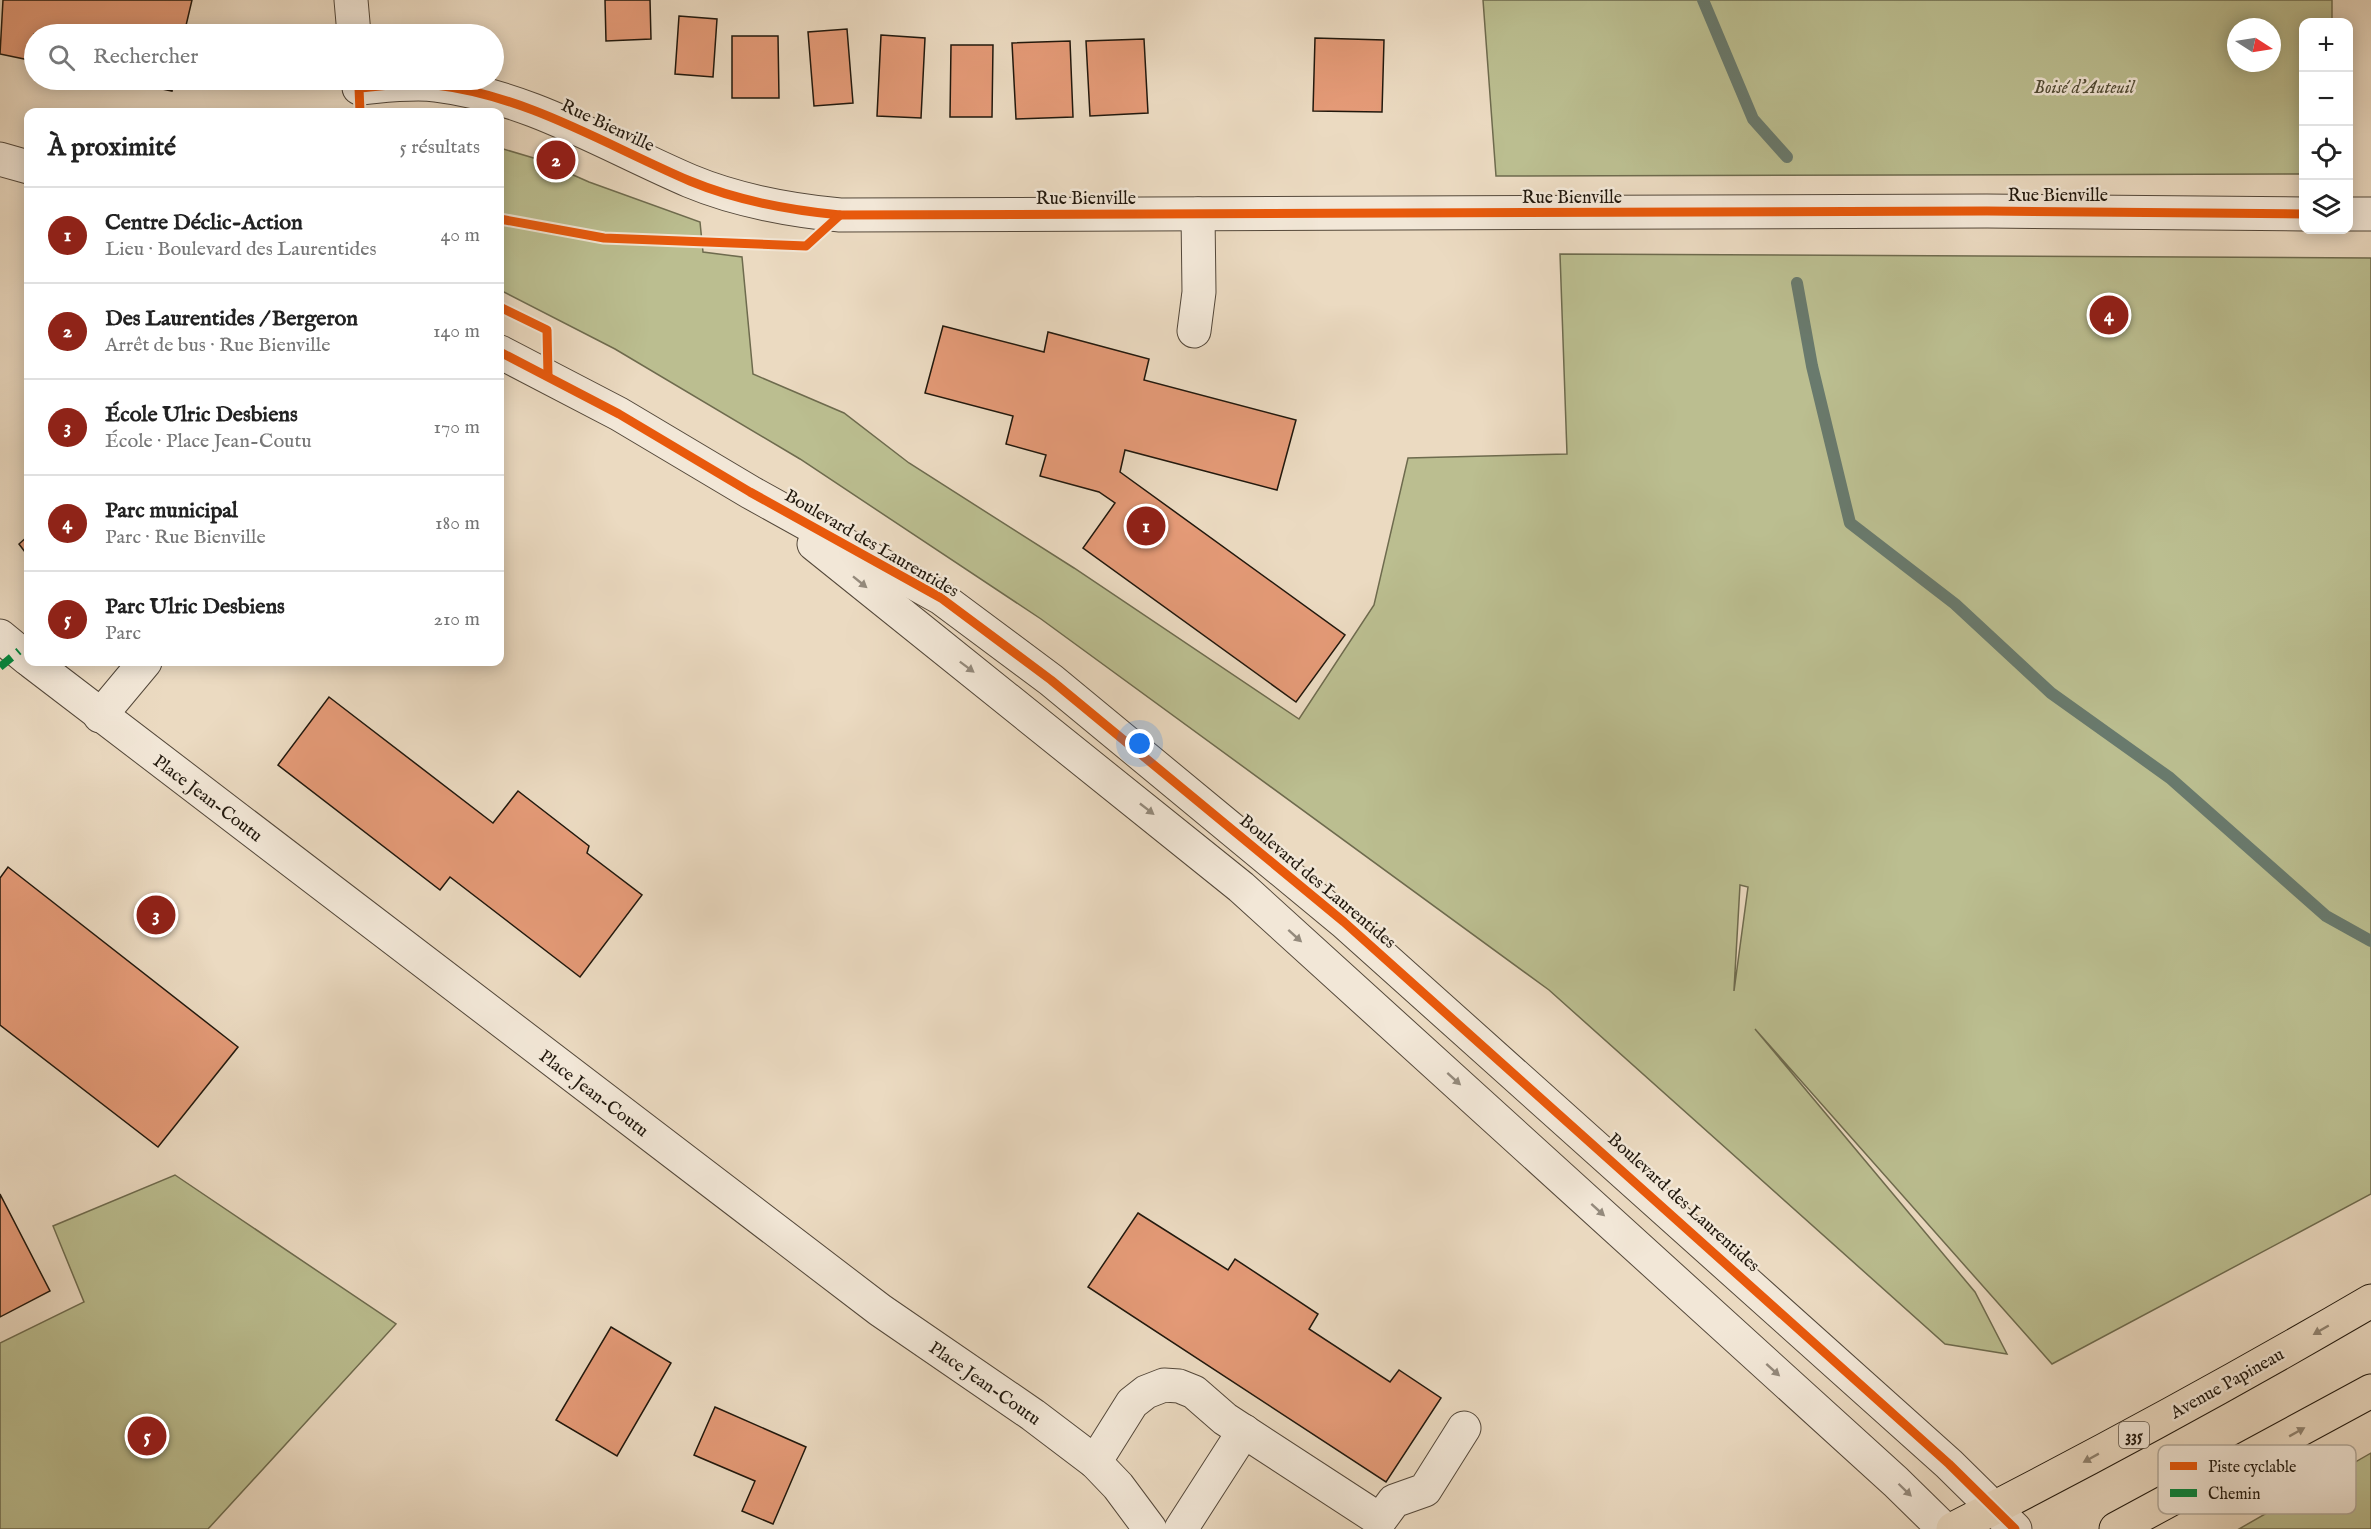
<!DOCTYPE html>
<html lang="fr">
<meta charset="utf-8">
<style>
body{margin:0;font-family:"IM FELL English",serif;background:#f6f6f6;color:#222}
.controls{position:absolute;right:18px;top:18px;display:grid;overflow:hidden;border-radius:12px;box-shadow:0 3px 15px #0003}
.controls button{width:54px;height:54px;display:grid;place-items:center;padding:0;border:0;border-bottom:2px solid #e0e0e0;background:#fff;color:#222;font:30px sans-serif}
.compass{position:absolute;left:2227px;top:18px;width:54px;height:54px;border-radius:50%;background:#fff;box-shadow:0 3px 15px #0003;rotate:102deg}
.you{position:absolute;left:1140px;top:744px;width:21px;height:21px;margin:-15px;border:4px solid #fff;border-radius:50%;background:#1a73e8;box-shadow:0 0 0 9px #1a73e833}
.badge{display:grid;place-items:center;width:39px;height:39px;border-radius:50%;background:#8f2418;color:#fff;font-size:20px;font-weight:700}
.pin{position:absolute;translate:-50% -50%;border:3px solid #fff;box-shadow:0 2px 6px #0006}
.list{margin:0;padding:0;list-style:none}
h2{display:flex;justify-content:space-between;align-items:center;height:78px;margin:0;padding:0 24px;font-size:26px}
h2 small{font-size:20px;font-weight:400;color:#767676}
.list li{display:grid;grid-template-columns:39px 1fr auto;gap:18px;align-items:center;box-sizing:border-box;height:96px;padding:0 24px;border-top:2px solid #e0e0e0}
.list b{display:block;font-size:22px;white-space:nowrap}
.list p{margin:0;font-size:20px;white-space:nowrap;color:#767676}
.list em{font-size:20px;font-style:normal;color:#767676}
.icon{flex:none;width:33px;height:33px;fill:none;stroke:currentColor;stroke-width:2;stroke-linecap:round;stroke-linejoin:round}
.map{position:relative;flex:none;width:2371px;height:1529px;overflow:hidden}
.search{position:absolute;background:#fff;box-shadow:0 3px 15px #0003;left:24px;top:24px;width:480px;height:66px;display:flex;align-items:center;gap:15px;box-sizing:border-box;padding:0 21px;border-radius:33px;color:#767676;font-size:22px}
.panel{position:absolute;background:#fff;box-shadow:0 3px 15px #0003;left:24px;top:108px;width:480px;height:558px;border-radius:12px}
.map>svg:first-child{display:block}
.green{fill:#bbbe90;stroke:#6e6b4e;stroke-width:1.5;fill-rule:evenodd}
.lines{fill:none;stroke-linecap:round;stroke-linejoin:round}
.stream{stroke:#697a6d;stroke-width:12}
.building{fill:#e49a77;stroke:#21180d;stroke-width:1.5}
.minor-casing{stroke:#54483a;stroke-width:35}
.highway-casing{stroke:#21180d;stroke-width:35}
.minor{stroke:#f2e7d7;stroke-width:33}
.highway{stroke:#ebdac1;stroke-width:33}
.quiet{stroke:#00873e;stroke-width:8;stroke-dasharray:15 8;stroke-linecap:butt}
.cycleway-casing{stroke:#f2e7d7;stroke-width:13}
.cycleway{stroke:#e8590c;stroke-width:9}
.oneway{fill:#948a7c}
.oneway2{fill:#908370}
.labels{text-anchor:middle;stroke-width:5;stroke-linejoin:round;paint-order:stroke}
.shield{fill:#f2e7d7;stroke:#60564a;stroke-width:1.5}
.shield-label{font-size:16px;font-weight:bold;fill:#21180d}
.park-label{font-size:18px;font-style:italic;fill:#4f4a34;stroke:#f2e7d7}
.street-label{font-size:18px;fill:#21180d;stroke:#f2e7d7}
.key{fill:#f2e7d7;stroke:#b3a99a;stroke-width:1.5}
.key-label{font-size:16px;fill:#21180d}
</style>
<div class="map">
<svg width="2371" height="1529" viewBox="0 0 2371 1529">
<rect width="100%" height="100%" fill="#ebdac1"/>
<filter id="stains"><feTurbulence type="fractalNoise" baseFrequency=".00333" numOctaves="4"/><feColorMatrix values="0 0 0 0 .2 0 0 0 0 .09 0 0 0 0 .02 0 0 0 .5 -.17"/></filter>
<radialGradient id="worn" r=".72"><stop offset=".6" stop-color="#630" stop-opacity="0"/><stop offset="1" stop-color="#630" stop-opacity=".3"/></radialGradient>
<g class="green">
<path d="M1483,0h849v22h-28l-1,152 -807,2zM2236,27h36v36h-36z"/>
<path d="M500,148l37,11 52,23 111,40 3,30 39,5 11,117 91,39 65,50 165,105 225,151 75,-114 34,-147 159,-4 -7,-200 811,4v936l-319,170 -297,-335 220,263 32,62 -62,-10 -396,-354 -508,-371 -241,-160 -185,-110 -115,-59zM1740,885l8,2 -14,104v-1z"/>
<path d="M175,1175l221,149 -188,205h-208v-186l84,-41 -31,-76z"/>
<path d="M2371,1453v76h-132z"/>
</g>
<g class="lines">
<g class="stream">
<path d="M1703,0l50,119 34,38"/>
<path d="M1797,283l15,83 38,157 105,81 96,89 119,85 156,138 45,25"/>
</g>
</g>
<g class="building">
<path d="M3,0h189l-8,34h-150v27l-34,-7z"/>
<path d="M605,0h45l1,39 -45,2z"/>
<path d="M679,16l38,3 -4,58 -38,-3z"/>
<path d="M847,29l6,74 -39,3 -6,-74z"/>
<path d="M881,35l44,3 -4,80 -44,-2z"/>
<path d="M732,36h46l1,62h-47z"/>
<path d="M1315,38l69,2 -2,72 -69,-1z"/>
<path d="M1144,39l4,74 -58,3 -4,-75z"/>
<path d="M1070,41l3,76 -57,2 -4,-76z"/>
<path d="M951,45h42l-1,72h-42z"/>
<path d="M119,80h55l-2,11z"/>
<path d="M943,326l101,26 4,-20 101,27 -5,21 152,40 -19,70 -152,-40 -5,22 225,163 -49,67 -213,-154 32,-45 -16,-11 -59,-16 6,-21 -40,-11 7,-28 -88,-23z"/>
<path d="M28,536v20l-9,-12z"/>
<path d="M329,697l164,126 25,-32 71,55 -2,7 55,42 -62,82 -130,-100 -10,13 -162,-125z"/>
<path d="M8,867l230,180 -80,100 -158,-122v-147z"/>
<path d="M0,1194l50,97 -50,26z"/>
<path d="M1138,1213l90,57 7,-11 83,55 -9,15 81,53 9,-12 42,28 -55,84 -298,-195z"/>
<path d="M611,1327l60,36 -54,93 -61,-36z"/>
<path d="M715,1407l91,40 -33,77 -31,-13 13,-30 -61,-26z"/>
</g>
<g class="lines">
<g class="minor-casing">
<g id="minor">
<path d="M351,0l3,34"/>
<path d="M359,88c25,-2 52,-6 77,-3 92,11 170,60 254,96 48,20 98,29 150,34l1147,-4 317,3"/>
<path d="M0,159l28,8"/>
<path d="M2348,214h23"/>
<path d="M1194,331l5,-39 -1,-78"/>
<path d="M500,352l119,62 131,78 191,106 110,82 293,242 605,542 66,65"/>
<path d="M814,544l427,343 655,595 48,47"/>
<path d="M0,636l28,23"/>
<path d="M32,662l848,648 153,105 62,47 23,24 32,43"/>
<path d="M100,716l45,-54"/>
<path d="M1095,1462l37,-59 14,-11 18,-7 15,1 15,6 31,27 155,101 14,-19 31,-11 39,-62"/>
<path d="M1181,1529l63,-98"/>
</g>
</g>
<g class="highway-casing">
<g id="highway">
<path d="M1953,1529c141,-72 281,-148 418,-228"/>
<path d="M2116,1529l255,-138"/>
</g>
</g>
<use href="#minor" class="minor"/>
<use href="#highway" class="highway"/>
<path class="quiet" d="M0,667l19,-16"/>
<g class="cycleway-casing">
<g id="cycleway">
<path d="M360,112l-1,-24c25,-2 52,-6 77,-3 92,11 170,60 254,96 48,20 98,29 150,34l1147,-4 317,3"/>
<path d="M500,219l104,19 202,8 34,-31"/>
<path d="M500,307l47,23 1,46"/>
<path d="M500,352l119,62 131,78 191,106 110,82 293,242 605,542 66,65"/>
</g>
</g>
<use href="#cycleway" class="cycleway"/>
</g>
<defs><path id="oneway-solid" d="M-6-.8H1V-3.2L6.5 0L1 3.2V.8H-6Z" transform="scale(1.5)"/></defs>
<g class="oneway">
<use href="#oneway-solid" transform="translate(860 582) rotate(39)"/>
<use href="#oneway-solid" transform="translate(967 667) rotate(37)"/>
<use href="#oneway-solid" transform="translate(1147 809) rotate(38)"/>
<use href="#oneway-solid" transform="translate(1295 936) rotate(42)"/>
<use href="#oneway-solid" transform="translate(1454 1079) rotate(42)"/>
<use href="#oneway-solid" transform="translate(1598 1210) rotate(42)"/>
<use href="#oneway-solid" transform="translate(1773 1370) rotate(42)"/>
<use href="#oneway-solid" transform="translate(1905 1490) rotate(44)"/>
</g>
<g class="oneway2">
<use href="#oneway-solid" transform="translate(2321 1330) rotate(150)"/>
<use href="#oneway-solid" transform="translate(2297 1432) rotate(-29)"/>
<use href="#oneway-solid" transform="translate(2091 1458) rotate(151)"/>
</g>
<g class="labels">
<rect class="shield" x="2119" y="1422" width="30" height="26" rx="4.5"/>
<g class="shield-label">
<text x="2134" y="1441">335</text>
</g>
<g class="park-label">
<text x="2084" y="93">Boisé d'Auteuil</text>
</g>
<g class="street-label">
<text transform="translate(608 125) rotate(25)" y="6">Rue Bienville</text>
<text x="2058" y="201">Rue Bienville</text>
<text x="1572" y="203">Rue Bienville</text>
<text x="1086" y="204">Rue Bienville</text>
<text transform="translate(872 543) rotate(30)" y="6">Boulevard des Laurentides</text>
<text transform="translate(208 798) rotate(37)" y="6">Place Jean-Coutu</text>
<text transform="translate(1318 881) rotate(40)" y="6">Boulevard des Laurentides</text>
<text transform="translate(594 1093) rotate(37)" y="6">Place Jean-Coutu</text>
<text transform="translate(1684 1202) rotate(42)" y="6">Boulevard des Laurentides</text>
<text transform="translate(985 1383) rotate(35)" y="6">Place Jean-Coutu</text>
<text transform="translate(2227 1383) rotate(-29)" y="6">Avenue Papineau</text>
</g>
</g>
<rect x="2158" y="1445" width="198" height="69" rx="9" class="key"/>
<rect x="2170" y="1462" width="27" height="8" fill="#e8590c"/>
<rect x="2170" y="1489" width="27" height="8" fill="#00873e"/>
<g class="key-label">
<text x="2208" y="1472">Piste cyclable</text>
<text x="2208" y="1499">Chemin</text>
</g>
<rect width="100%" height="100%" filter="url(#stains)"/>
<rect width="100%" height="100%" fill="url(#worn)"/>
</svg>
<div class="controls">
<button>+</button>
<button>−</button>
<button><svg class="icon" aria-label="locate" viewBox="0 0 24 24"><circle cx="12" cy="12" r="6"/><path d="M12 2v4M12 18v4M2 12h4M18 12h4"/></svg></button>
<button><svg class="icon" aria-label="layers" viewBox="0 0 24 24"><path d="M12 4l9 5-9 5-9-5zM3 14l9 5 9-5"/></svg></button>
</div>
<svg class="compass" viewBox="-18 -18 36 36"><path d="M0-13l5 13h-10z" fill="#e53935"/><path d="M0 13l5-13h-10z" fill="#767676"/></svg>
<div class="you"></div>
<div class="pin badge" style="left:1146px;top:526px">1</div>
<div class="pin badge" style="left:556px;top:160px">2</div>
<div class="pin badge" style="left:156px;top:915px">3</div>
<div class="pin badge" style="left:2109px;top:315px">4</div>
<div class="pin badge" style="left:147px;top:1436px">5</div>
<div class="search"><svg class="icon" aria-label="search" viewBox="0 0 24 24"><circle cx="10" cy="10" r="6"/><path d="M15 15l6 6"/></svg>Rechercher</div>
<section class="panel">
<h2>À proximité<small>5 résultats</small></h2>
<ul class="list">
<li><span class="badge">1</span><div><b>Centre Déclic-Action</b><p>Lieu · Boulevard des Laurentides</p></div><em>40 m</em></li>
<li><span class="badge">2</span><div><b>Des Laurentides / Bergeron</b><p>Arrêt de bus · Rue Bienville</p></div><em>140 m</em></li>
<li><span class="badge">3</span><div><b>École Ulric Desbiens</b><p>École · Place Jean-Coutu</p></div><em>170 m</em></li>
<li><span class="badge">4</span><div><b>Parc municipal</b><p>Parc · Rue Bienville</p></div><em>180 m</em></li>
<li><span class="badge">5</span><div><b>Parc Ulric Desbiens</b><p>Parc</p></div><em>210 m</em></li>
</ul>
</section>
</div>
